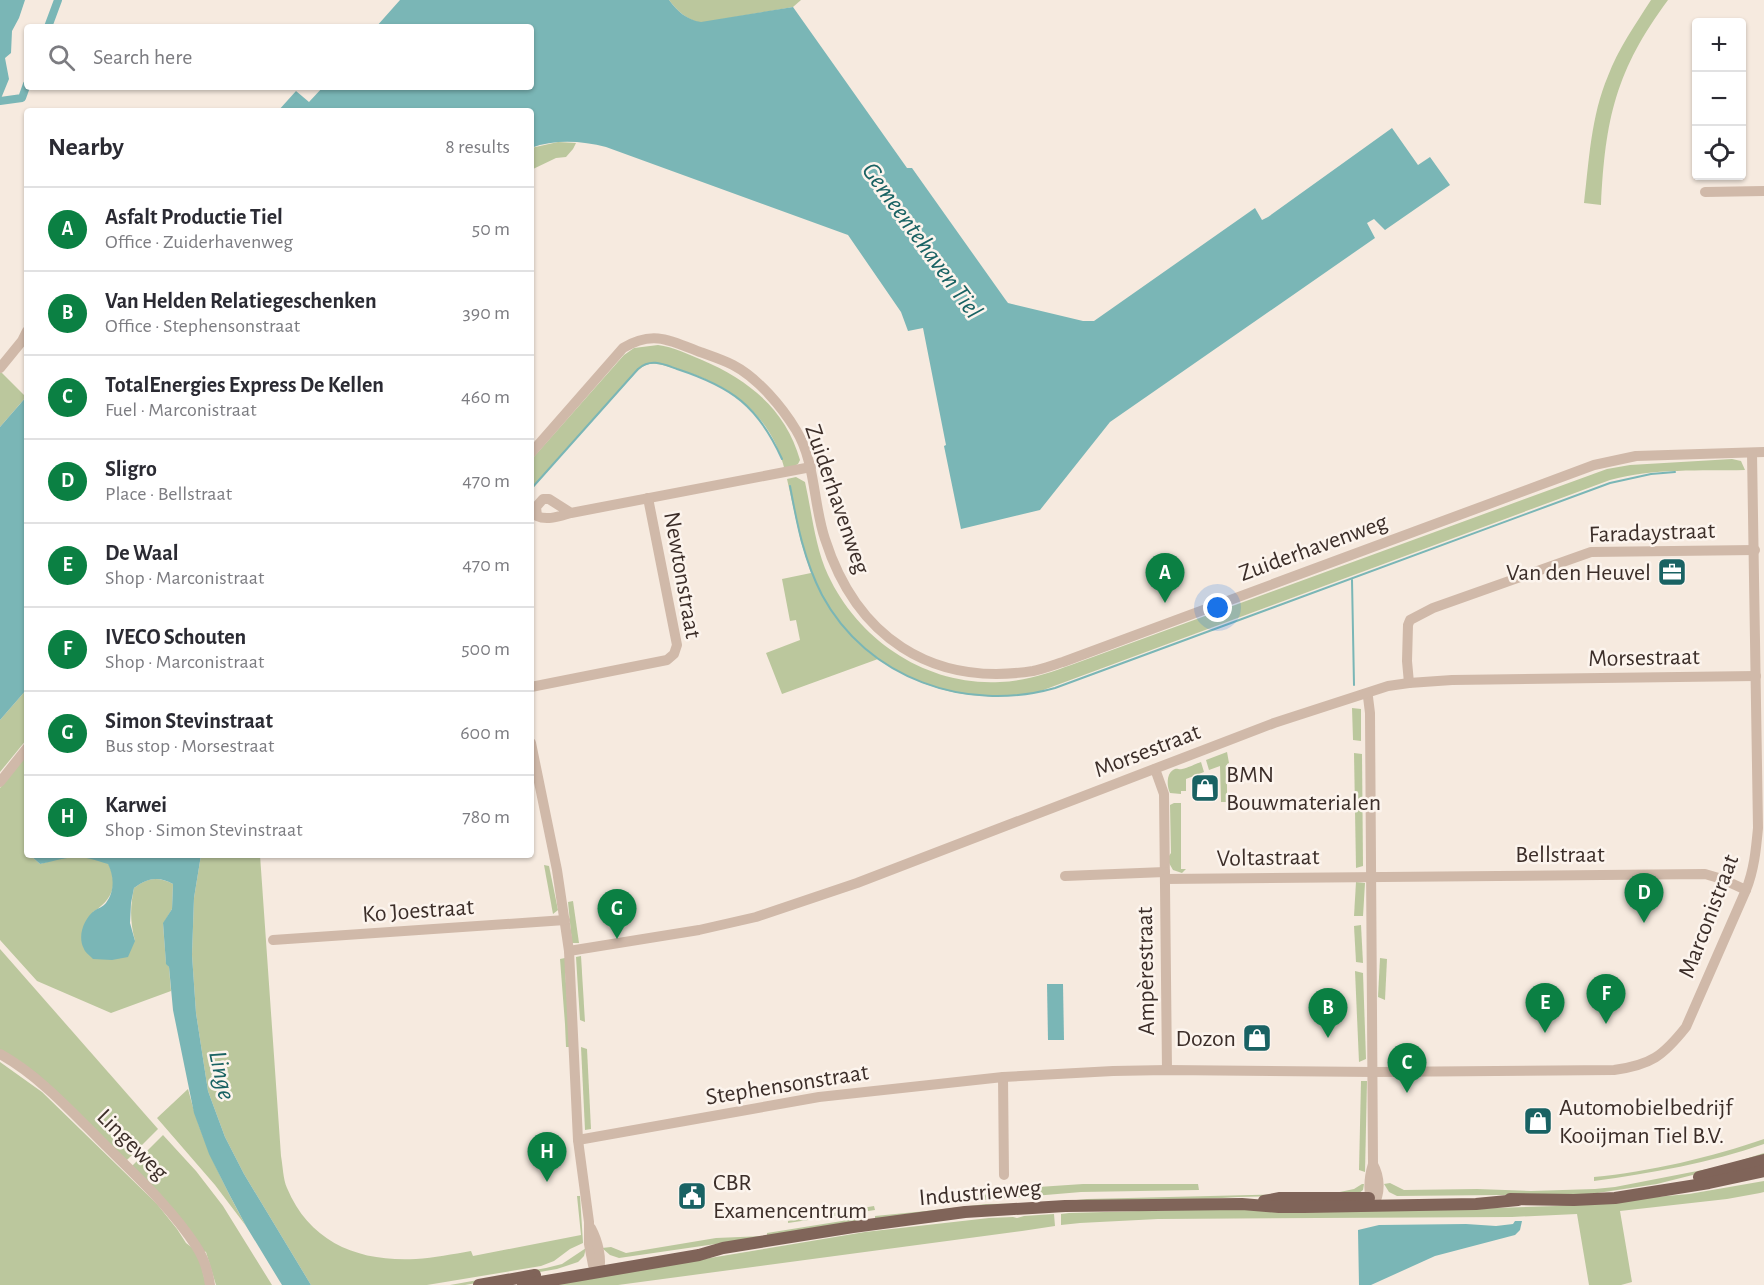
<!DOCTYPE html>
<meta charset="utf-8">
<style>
body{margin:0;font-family:"Alegreya Sans",sans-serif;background:#f2f2f3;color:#2b2b33}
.controls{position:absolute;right:18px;top:18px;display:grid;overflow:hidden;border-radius:6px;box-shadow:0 2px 4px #0004}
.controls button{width:54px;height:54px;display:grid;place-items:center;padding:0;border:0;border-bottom:2px solid #e1e1e2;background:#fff;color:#2b2b33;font:30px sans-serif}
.you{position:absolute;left:1218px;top:608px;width:21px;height:21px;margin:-15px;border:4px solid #fff;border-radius:50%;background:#1a73e8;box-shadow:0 0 0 9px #1a73e833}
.badge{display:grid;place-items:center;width:39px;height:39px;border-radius:50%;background:#0b8043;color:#fff;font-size:20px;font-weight:700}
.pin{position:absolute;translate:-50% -50px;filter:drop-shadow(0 2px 3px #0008)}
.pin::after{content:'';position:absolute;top:32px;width:21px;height:18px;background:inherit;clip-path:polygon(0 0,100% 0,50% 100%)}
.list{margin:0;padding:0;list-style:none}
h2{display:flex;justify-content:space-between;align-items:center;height:78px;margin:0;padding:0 24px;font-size:26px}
h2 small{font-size:20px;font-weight:400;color:#7c7c81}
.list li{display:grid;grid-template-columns:39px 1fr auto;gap:18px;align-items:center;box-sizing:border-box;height:84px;padding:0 24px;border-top:2px solid #e1e1e2}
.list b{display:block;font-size:22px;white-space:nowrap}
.list p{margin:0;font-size:20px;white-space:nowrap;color:#7c7c81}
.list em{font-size:20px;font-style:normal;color:#7c7c81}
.icon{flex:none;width:33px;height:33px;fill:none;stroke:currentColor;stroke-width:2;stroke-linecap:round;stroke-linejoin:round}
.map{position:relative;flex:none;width:1764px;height:1285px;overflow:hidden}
.search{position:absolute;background:#fff;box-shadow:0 2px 4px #0004;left:24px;top:24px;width:510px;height:66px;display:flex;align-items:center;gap:15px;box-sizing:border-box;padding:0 21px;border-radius:6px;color:#7c7c81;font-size:22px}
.panel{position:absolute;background:#fff;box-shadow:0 2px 4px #0004;left:24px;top:108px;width:510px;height:750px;border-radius:6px}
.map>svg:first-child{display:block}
.green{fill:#bbc79d}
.water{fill:#7ab6b6}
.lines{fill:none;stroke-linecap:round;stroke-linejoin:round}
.stream{stroke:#7ab6b6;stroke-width:2}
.canal{stroke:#7ab6b6;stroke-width:8}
.minor{stroke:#d0b9a9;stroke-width:10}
.major{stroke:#806459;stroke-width:12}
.labels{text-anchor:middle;stroke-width:5;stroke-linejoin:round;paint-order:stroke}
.street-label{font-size:24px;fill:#3c2e29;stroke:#fcf4ed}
.poi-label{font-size:24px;fill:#3c2e29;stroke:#fcf4ed;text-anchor:start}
.water-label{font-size:26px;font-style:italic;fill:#196263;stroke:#fcf4ed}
</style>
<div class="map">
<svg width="1764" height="1285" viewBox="0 0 1764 1285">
<rect width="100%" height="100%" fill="#f6eadf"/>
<g class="green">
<path d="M669,0h132l-8,7 -92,16c-14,-3 -24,-12 -32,-23z"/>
<path d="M1651,0h17c-52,70 -63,119 -67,205l-17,-2c5,-42 7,-87 24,-127 10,-27 27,-51 43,-76z"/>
<path d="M558,142l18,1 -3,6 -7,8 -10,1 -25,12v-22z"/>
<path d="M658,345c15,2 30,9 44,15 47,20 84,50 98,100l-2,4 -13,7c-13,-56 -55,-87 -108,-102 -9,-2 -22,-8 -31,-4 -7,3 -12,10 -17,15l-98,109v-29l93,-105 10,-7z"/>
<path d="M1,372l25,25 -26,30v-54z"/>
<path d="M1732,459l9,2 4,9c-44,1 -92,-2 -135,10l-572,212c-60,11 -109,1 -160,-33l-96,35 -16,-41 34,-13 -4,-20 -6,1 -8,-42 29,-6 -10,-31 -14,-63 9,-2 9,5c7,31 10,65 23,93 31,66 99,111 172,107 25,-1 49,-9 71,-17l536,-196 23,-4z"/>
<path d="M27,689v50l-27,33v-52z"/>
<path d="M1352,708l9,1v32l-8,-1z"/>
<path d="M1227,752l2,11 -2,1v38h-6l-1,-36 -11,4 -3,-10z"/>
<path d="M1354,753l8,1 1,112 -7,2z"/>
<path d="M27,754v88l-2,3 2,10h3l10,9c8,-2 16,-5 24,-7 15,-3 29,2 44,6 11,22 4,37 -15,49l42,29c-5,-19 -5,-34 -1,-53 14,-10 23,-12 39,-4l-1,25 -9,15 3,39 3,4 2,24 -60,22 -74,-32 -37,-41v-152z"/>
<path d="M1201,762l3,10 -18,7v12h-5v3l-11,-1c-3,-6 -4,-19 3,-23 4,-3 5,0 9,-1 6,-1 13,-5 19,-7z"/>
<path d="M1174,803h7v66h5l-4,4 -9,-3 -4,-7v-7l2,-3 -1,-48z"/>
<path d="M201,855h59l21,301c2,11 2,23 6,32 23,55 72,74 129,71 18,-1 37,-5 55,-8l2,5 108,-21 -4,-39h3l3,47 -13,6 -16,12 -13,5 -114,19h-116l-67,-111 -19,-37 -17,-46 -12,-78 -4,-58 2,-57z"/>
<path d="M544,865l5,1 9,44 -5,4z"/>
<path d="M1356,882l9,1 -2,33h-9z"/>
<path d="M573,901l6,42h-7l-4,-41z"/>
<path d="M1361,925l2,38 -7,-1 -2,-36z"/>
<path d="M0,949l158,180 -33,33 -125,-110z"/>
<path d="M581,956l4,66 -5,-2 -4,-63z"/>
<path d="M565,958c0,30 5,59 4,89h-3l-1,-23 -5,-65z"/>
<path d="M1380,958l7,1 -2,41 -7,-3z"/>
<path d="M1355,971l8,2 3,86 -7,3z"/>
<path d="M581,1047l6,2 4,80 -6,1z"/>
<path d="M0,1062l42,30 115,112 20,25 9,14 9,7 4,7 7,28h-206z"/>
<path d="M1361,1081h6l-2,91 -6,-2z"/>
<path d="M188,1089c12,49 34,93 58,137l-31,-41 -58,-67z"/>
<path d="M163,1135l33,36 27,35 49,79h-56l-10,-33 -7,-3 -68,-82z"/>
<path d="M1764,1139v5c-55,19 -112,29 -170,37v-4c54,-5 119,-20 170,-38z"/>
<path d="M1764,1153v4l-107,27 -66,10 -194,2 -8,-4 -5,-8 6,-1 14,7 73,-1 54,2 64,-2 20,-2 108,-21z"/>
<path d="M1764,1181v11l-4,1 -33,6 -107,12 12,71 -11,3h-32l-12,-71 -65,3 -354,2 -78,4 -19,2v-11l8,-1 106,-3 287,-1 94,-3 133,-12z"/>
<path d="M1083,1184h115l1,6 -118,2 -145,12 -2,-7 16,1 41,-4 2,-4z"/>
<path d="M1362,1184h2l-1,6 -5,4 -120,3 -363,23v-4l51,-5 60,-7 58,-1 43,-4 248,-6 19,-4z"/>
<path d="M874,1206l1,4 -87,13v-2z"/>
<path d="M1054,1214l1,12 -33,5 -404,54h-70l317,-53 124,-14 24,-1 4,1 7,-2z"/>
<path d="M867,1217v5l-248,36 -9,-3 -8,-7 9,-1 15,6 90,-15 51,-2v-3z"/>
<path d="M586,1248l-2,8 -6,6 -21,7 -92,16h-15l96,-17 16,-4z"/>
</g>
<g class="water">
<path d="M0,0h25l-6,18 -7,13 -1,22 -6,5 4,21 -9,22z"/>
<path d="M400,0h269c8,11 18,20 32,22l92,-15 114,161h5l93,131 3,4 75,18h11l161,-113 7,12 6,-3 124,-89 26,37 12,-8 20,28 -65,45 -11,-11 -7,4 8,15 -265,184 -70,88 -79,19 -17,-83 2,-1 -23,-117 -15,3 -7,-19 -53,-77 -242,-88c-24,-6 -51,-8 -75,1v-37h-253l18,-20 13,11 14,-15h208v-60h-155z"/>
<path d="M27,396v293l-27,31v-293z"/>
<path d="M30,855h171l-7,43 -2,57 4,58 12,78 17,46 19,37 67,111h-29l-36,-59 -18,-34 -19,-38 -15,-41 -21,-103 -4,-43 -3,-3 -3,-41 9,-14 1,-25c-15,-8 -25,-6 -39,4l-3,15 -1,20 5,18 -7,16 -16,3 -19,-1c-3,-3 -8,-7 -9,-10 -7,-13 0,-30 10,-38 4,-3 9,-4 12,-8 9,-12 8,-27 2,-39 -32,-11 -38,-7 -68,0z"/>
<path d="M1047,984h16l1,56h-16z"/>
<path d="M1515,1221h7l-2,9 -5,5 -80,21 -64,29h-12l-1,-55 21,-5 87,-1 30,2 17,-2z"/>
</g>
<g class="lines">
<g class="stream">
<path d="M790,486c7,38 14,74 32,109 45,84 145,118 233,93l555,-205 41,-9 24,-2"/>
<path d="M531,489l107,-120c13,-11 25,-5 39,0 55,18 81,37 105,90"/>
<path d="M1352,580l2,105"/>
</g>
<g class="canal">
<path d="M48,27l10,-27"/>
<path d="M0,101l22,-3 5,-14"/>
</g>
<g class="minor">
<path d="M1705,192l59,-1"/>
<path d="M0,368l22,-27 5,-10"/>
<path d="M531,453l92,-105c29,-18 47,-8 77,4 11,4 23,8 33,13 25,13 49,42 63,65 20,33 17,74 29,109 31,97 105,148 208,132 10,-2 20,-6 30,-9l531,-197 42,-9 128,-4"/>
<path d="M571,513c-11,3 -24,8 -34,3l-1,-9 7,-8h6l22,14 240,-46"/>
<path d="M1409,683l-2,-22 1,-36 2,-5 23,-12 158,-56 164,-2"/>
<path d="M531,687l136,-27 7,-6 3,-9 -29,-147"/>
<path d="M1365,694l3,3 2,16 3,451c-4,13 -5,29 0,42 8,-13 7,-29 0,-42"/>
<path d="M531,743l26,127 12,81 9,189 11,82v22l4,21 6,7"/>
<path d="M1155,769l9,25 3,276"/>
<path d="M0,782l27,-34"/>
<path d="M1065,876l100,-4"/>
<path d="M1165,879l540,-5 17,5 24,11"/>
<path d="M273,940l292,-20"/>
<path d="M569,951l130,-21 57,-13 101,-34 417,-160 114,-37 21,-3 43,-3 304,-4"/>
<path d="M0,1054c38,21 70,56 101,87 33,33 69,65 95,105 8,12 12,25 14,39"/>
<path d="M1003,1077l1,98"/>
<path d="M578,1140l241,-43 184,-20 110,-6 54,-1 206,2 241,-2c37,-5 49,-14 72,-43l60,-137c8,-20 10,-40 12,-62l-6,-375"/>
<path d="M591,1228c7,13 11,30 8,44"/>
</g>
<g class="major">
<path d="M1699,1177l65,-17"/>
<path d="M1510,1199l64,1 41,-2 94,-15 55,-12"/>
<path d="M1264,1201l16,-3h89"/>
<path d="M479,1285l56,-10"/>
<path d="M523,1285l176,-30 24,-7 130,-21 112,-15 100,-6 177,-2 37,3h25l172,-3 42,-4"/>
</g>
</g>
<defs>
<g id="office-square" transform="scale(1.5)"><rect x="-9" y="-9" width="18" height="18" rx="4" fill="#196263" stroke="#fcf4ed"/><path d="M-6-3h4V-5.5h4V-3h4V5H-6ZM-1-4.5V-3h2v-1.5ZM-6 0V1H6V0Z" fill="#fff"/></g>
<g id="shop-square" transform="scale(1.5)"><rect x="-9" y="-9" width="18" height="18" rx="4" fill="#196263" stroke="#fcf4ed"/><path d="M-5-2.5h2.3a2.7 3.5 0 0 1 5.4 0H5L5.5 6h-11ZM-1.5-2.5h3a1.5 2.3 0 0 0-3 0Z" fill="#fff"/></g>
<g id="civic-square" transform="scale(1.5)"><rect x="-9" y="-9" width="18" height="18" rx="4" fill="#196263" stroke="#fcf4ed"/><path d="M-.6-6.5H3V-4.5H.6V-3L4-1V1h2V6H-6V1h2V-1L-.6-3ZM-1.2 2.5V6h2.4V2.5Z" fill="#fff"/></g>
</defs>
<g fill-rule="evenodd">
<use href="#office-square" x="1672" y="572"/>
<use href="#shop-square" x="1205" y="788"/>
<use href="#shop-square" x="1257" y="1038"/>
<use href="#shop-square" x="1538" y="1121"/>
<use href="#civic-square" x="692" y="1196"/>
</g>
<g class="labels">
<g class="street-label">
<text transform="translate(838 499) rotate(71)" y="8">Zuiderhavenweg</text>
<text transform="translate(1652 532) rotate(-2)" y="8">Faradaystraat</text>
<text transform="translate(1313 547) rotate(-20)" y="8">Zuiderhavenweg</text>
<text transform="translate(683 575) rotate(80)" y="8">Newtonstraat</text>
<text transform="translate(1644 657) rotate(-1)" y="8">Morsestraat</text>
<text transform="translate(1147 750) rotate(-21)" y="8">Morsestraat</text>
<text x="1560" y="862">Bellstraat</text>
<text transform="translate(1268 857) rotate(-1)" y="8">Voltastraat</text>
<text transform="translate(418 910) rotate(-4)" y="8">Ko Joestraat</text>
<text transform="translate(1708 916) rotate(-69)" y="8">Marconistraat</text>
<text transform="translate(1145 971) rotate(-91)" y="8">Ampèrestraat</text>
<text transform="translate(787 1084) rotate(-9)" y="8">Stephensonstraat</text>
<text transform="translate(133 1144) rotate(45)" y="8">Lingeweg</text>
<text transform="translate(980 1192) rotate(-5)" y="8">Industrieweg</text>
</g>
<g class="poi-label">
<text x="1651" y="580" text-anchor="end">Van den Heuvel</text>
<text x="1226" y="782">BMN<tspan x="1226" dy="28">Bouwmaterialen</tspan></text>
<text x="1236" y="1046" text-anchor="end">Dozon</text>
<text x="1559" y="1115">Automobielbedrijf<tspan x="1559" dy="28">Kooijman Tiel B.V.</tspan></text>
<text x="713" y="1190">CBR<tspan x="713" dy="28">Examencentrum</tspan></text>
</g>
<g class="water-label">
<text transform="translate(923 240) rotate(54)" y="9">Gemeentehaven Tiel</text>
<text transform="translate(223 1075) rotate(78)" y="9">Linge</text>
</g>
</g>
</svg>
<div class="controls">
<button>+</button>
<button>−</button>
<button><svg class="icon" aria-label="locate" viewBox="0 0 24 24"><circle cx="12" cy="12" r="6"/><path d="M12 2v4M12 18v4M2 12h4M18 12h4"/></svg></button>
</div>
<div class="you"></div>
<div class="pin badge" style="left:1165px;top:603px">A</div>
<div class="pin badge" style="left:1328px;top:1038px">B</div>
<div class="pin badge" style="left:1407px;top:1093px">C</div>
<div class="pin badge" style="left:1644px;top:923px">D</div>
<div class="pin badge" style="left:1545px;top:1033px">E</div>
<div class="pin badge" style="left:1606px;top:1024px">F</div>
<div class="pin badge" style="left:617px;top:939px">G</div>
<div class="pin badge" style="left:547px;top:1182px">H</div>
<div class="search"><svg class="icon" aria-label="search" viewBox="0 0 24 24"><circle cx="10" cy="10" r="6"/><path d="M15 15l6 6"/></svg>Search here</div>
<section class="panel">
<h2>Nearby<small>8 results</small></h2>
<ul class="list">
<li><span class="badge">A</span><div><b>Asfalt Productie Tiel</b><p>Office · Zuiderhavenweg</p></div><em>50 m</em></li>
<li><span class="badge">B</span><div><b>Van Helden Relatiegeschenken</b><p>Office · Stephensonstraat</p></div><em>390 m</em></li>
<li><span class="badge">C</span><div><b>TotalEnergies Express De Kellen</b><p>Fuel · Marconistraat</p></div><em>460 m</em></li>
<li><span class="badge">D</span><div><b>Sligro</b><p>Place · Bellstraat</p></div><em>470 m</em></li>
<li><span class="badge">E</span><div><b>De Waal</b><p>Shop · Marconistraat</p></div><em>470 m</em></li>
<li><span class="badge">F</span><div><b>IVECO Schouten</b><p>Shop · Marconistraat</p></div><em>500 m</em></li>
<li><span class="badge">G</span><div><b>Simon Stevinstraat</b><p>Bus stop · Morsestraat</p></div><em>600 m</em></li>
<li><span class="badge">H</span><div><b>Karwei</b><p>Shop · Simon Stevinstraat</p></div><em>780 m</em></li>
</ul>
</section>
</div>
